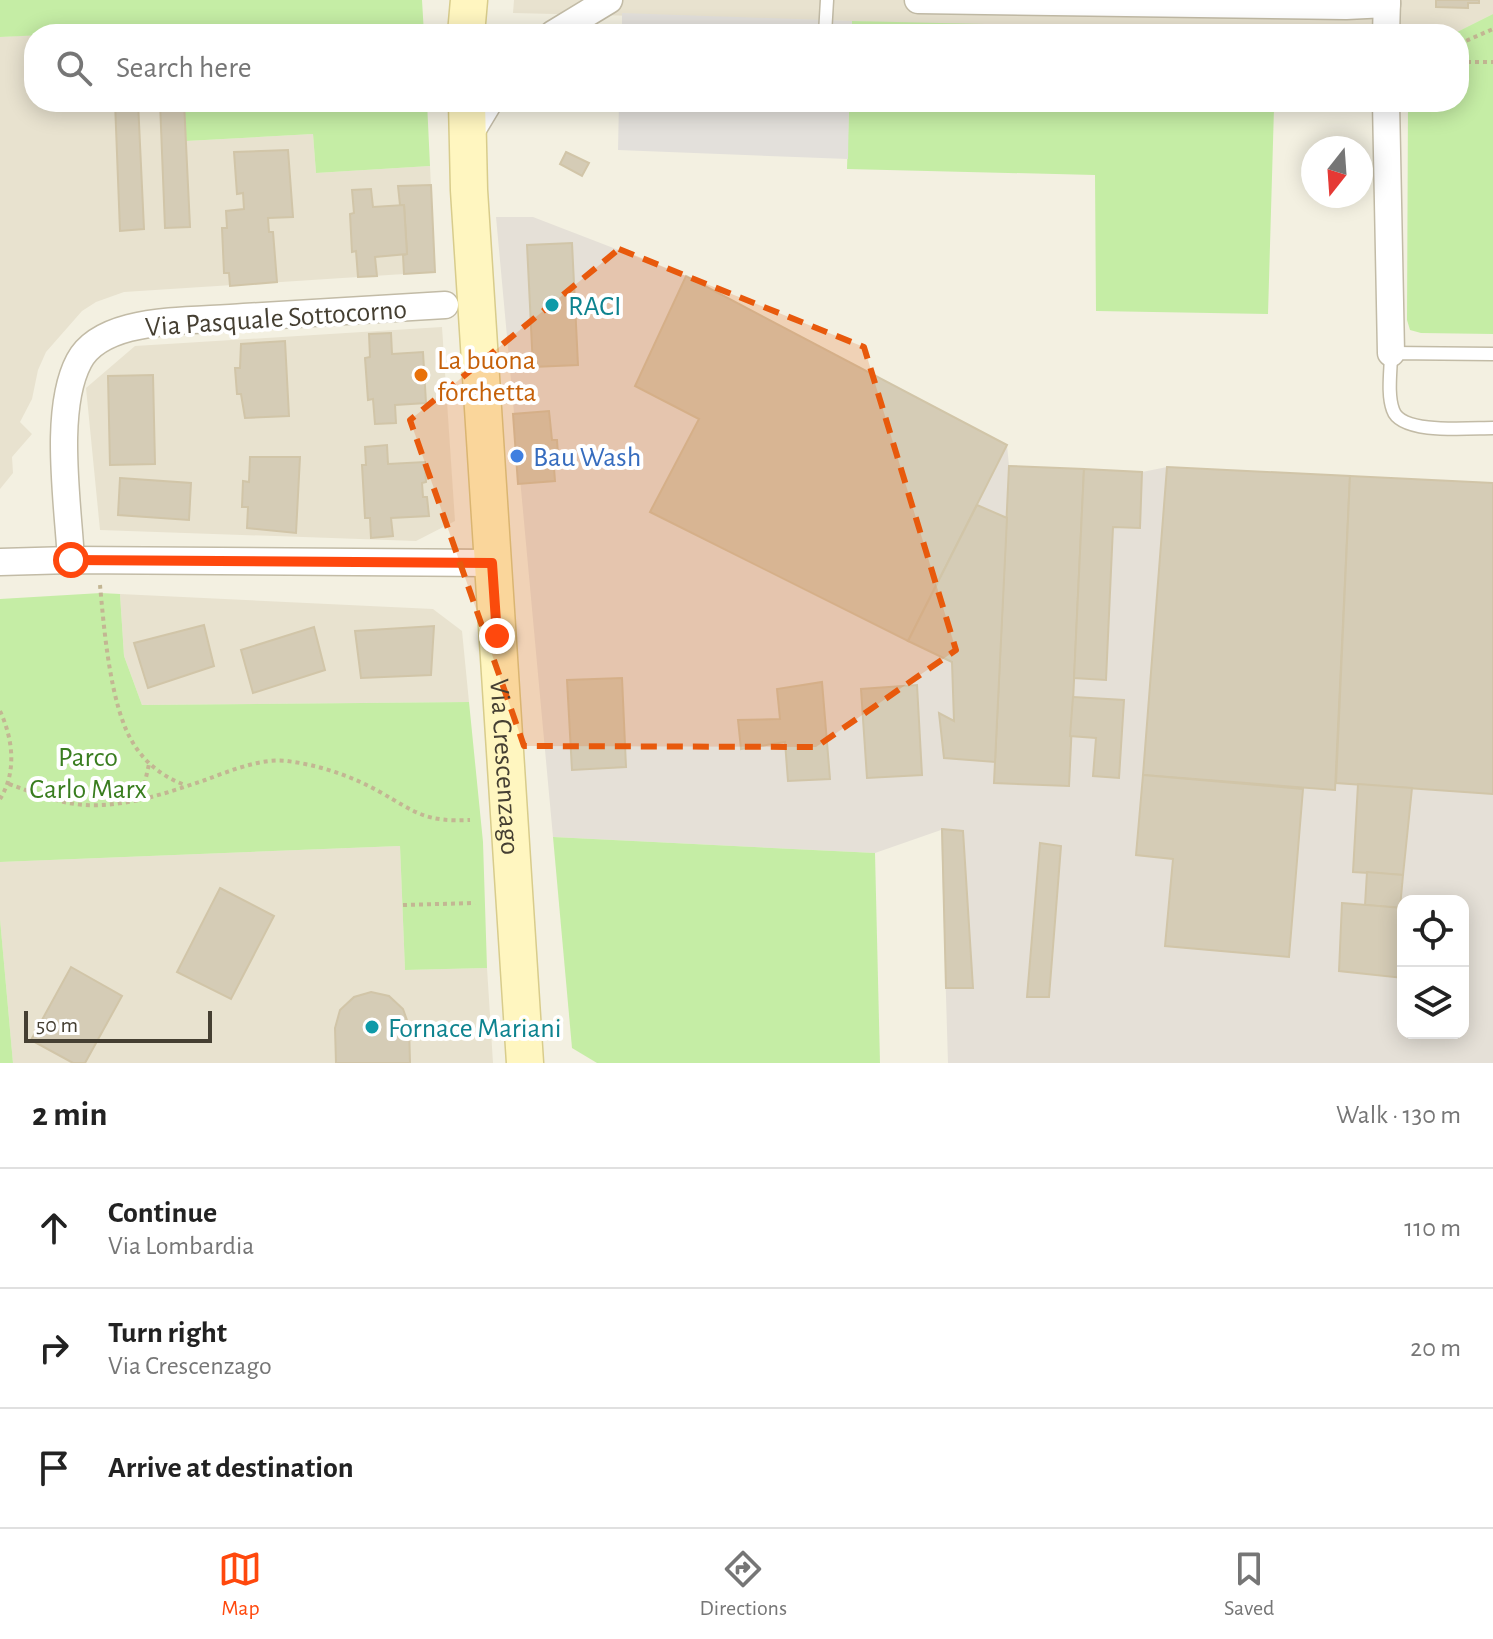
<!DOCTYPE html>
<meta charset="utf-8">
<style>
body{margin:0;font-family:"Alegreya Sans",sans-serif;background:#f6f6f6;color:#222}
.controls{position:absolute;right:24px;bottom:24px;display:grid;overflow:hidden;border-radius:16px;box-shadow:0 4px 20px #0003}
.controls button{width:72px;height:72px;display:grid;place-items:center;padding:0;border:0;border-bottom:2px solid #e0e0e0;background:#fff;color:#222;font:40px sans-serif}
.compass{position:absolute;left:1301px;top:136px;width:72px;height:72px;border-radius:50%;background:#fff;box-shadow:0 4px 20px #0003;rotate:197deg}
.scale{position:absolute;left:24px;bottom:20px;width:188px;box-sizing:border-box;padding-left:8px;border:4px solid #453f32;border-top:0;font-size:22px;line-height:28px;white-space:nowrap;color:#453f32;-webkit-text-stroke:6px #fff;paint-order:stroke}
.stop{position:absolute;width:24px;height:24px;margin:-18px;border:6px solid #ff480d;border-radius:50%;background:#fff}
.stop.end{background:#ff480d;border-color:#fff;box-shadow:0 2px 8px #0008}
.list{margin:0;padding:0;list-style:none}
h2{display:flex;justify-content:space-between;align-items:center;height:104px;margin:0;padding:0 32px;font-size:34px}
h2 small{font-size:26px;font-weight:400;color:#767676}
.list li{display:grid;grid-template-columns:52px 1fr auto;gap:24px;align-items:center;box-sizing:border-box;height:120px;padding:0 32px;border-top:2px solid #e0e0e0}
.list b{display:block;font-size:30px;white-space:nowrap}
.list p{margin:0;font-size:26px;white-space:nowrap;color:#767676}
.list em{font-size:26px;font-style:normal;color:#767676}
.icon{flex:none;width:44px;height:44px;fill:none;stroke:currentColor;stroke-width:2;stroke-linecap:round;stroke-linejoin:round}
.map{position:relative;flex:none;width:1493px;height:1063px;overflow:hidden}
.search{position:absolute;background:#fff;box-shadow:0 4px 20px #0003;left:24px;right:24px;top:24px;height:88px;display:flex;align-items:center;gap:20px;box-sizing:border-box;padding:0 28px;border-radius:32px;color:#767676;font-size:30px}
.sheet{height:464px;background:#fff}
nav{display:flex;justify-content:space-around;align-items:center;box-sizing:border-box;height:112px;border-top:2px solid #e0e0e0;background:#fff;font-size:22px;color:#767676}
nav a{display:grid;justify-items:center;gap:4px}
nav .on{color:#ff480d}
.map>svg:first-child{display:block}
.residential{fill:#e8e2cf}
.industrial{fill:#e5e0d7;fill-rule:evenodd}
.green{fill:#c5eda5}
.parking{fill:#e3e0db}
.building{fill:#d5ccb6;stroke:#d1c5a8;stroke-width:2}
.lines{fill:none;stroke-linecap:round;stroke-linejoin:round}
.lane-casing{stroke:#c2bba6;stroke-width:15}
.street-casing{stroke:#c2bba6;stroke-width:29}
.secondary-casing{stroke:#d8cc8b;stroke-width:39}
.path{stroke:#c3b693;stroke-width:4;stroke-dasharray:4 4;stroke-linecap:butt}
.lane{stroke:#fff;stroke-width:12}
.street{stroke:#fff;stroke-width:26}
.secondary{stroke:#fff6c0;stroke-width:36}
.route{stroke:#ff480d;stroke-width:10}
.marked{fill:#e8590c;fill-opacity:0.2;stroke:#e8590c;stroke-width:6;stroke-dasharray:16 10;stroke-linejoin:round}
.culture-dot{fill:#0f9aa8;stroke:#fff;stroke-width:3}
.food-dot{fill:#e8710a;stroke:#fff;stroke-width:3}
.shop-dot{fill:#3f7fe0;stroke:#fff;stroke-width:3}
.labels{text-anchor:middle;stroke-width:8;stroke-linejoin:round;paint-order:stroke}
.culture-label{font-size:28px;fill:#0d838f;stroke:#fff;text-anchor:start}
.street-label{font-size:28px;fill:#453f32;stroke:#fff}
.food-label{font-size:28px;fill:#c56008;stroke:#fff;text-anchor:start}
.shop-label{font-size:28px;fill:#366cbe;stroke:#fff;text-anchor:start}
.park-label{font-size:28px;fill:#397d1f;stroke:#fff}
</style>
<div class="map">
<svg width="1493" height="1063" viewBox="0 0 1493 1063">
<rect width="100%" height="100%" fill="#f3f0e1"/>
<g class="residential">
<path d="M514,0h979v14l-40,20h-363l-238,-13 -339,-8z"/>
<path d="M34,35v67h150l2,39 127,-7 3,39 114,-7 5,106 -311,20 -28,10 -14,9 -36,41 -8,18 -6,29 -12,23 12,12 -20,23 1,16 -13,16v-452z"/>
<path d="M442,327l13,194 -39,20 -316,-11 -14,-142 49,-42z"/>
<path d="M120,594l313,15 29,22 7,71 -327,3 -18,-49z"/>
<path d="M400,846l5,124 82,-2 6,95h-480l-13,-144v-57z"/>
</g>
<path class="industrial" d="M496,217h37l153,59 321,169 2,21 133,6 25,-5 326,16v580h-545l-7,-233 -66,23 -322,-16zM1403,901h60v132h-60z"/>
<g class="green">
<path d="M0,0h422l2,34h-312l-1,-2 -111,5z"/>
<path d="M1493,14v320l-72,-1 -11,-3 -3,-10 1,-218h51v-68h-6z"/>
<path d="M852,21l472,11 6,-8h46l13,10h-537z"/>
<path d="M184,102h243l3,64 -114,7 -3,-39 -127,7z"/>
<path d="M849,102h539v8l-114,-2 -6,206 -172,-3 -1,-136 -248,-6z"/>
<path d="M101,593l19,1 4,62 18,49 327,-3 14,140 4,126 -82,2 -5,-124 -400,16v-263z"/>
<path d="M553,837l322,16 5,210h-283l-25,-15z"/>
<path d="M0,919l13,144h-13z"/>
</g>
<g class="parking">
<path d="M622,13l230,8v13h-230z"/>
<path d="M619,102h230l-1,57 -230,-9z"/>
</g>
<g class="building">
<path d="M1436,0h43v3h-11v5l-32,-1z"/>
<path d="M115,102h23l6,127 -24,2z"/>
<path d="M160,102h24l6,125 -25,1z"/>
<path d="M288,150l5,67 -25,1 1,14h4l4,50 -47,4 -1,-13h-5l-2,-45h5l-1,-17 18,-2 -1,-16 -6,1 -3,-42z"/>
<path d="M566,152l23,11 -7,13 -22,-12z"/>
<path d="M431,185l4,87 -31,2 -1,-19 4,-1 -3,-49h-4l-2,-19z"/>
<path d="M371,189l2,18 31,-2 3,49 -32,3 2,19 -19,1 -2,-26 -4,1 -2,-38 4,-1 -2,-23z"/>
<path d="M572,243l6,122 -45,2 -6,-122z"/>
<path d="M686,276l321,169 -99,196 -258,-129 49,-93 -64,-33z"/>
<path d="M391,333l1,21 31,-2 3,51 -31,2 1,18 -21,1 -2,-25 -5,1 -3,-42 5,-1 -1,-23z"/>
<path d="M285,341l4,75 -44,2 -4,-24h-4l-2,-26h5l1,-24z"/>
<path d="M153,375l2,89 -45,1 -2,-89z"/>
<path d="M549,411l3,29h5l1,15h-5l2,26 -37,3 -5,-70z"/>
<path d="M387,445l1,19 37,-2 1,20 -4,1 1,14h4l2,19 -38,2 2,18 -22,2 -1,-20h-5l-3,-53h4l-1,-18z"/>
<path d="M250,457h50l-4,76 -49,-5 1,-21h-6l1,-26 6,1z"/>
<path d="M1009,466l75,3 -15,317 -75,-3z"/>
<path d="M1167,467l183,9 -15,314 -192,-15z"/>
<path d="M1084,469l58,3 -2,56 -27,-1 -7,153 -32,-2z"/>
<path d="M1350,476l143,7v311l-157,-11z"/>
<path d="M120,478l71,5 -2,37 -71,-5z"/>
<path d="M977,505l30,13 -12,244 -51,-4 -5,-45 15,8 -2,-59 -44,-21z"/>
<path d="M204,625l10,41 -66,22 -14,-45z"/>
<path d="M434,626l-3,49 -70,3 -6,-47z"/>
<path d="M314,627l11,43 -72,23 -12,-43z"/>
<path d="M622,678l4,89 -54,3 -5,-90z"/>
<path d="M822,682l8,97 -42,2 -3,-39 -44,7 -3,-29 42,-1 -3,-30z"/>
<path d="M917,685l5,90 -55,3 -6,-89z"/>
<path d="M1073,697l51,3 -5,78 -26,-2 3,-38 -26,-2z"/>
<path d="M1143,775l160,14 -14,168 -124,-11 8,-87 -37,-4z"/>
<path d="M1358,784l54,4 -9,87 -50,-3z"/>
<path d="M942,829l21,2 10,157h-27z"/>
<path d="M1040,843l21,3 -12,151h-22z"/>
<path d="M1367,872l36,3 -3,33 -35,-3z"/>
<path d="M220,888l54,28 -43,83 -54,-27z"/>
<path d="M1342,903l61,5v70l-64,-7z"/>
<path d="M71,967l51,29 -37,67h-12l-42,-23z"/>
<path d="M371,992l18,4 14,13 6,17 1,37h-74l-1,-35 5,-18 14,-13z"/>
</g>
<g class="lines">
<g class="lane-casing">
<g id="lane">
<path d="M825,34l2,-34"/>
<path d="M1493,354l-102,-1c0,17 -4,41 2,57 8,25 77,18 100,18"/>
</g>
</g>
<g class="street-casing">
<g id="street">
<path d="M918,0l428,6 41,-2"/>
<path d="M553,34l56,-34"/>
<path d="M1386,34l1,-34"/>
<path d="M1386,102l5,251"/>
<path d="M468,137l21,-35"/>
<path d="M71,560c-3,-56 -18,-150 8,-199 10,-19 31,-28 50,-33 37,-9 77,-8 115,-11 67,-4 134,-8 201,-12"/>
<path d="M0,562l71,-2 421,3"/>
</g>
</g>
<g class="secondary-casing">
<g id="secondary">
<path d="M466,34l3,-34"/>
<path id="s1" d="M467,102l2,88 56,873"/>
</g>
</g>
<g class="path">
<path d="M1459,44l34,-15"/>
<path d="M1459,62h34"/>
<path d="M100,585c4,43 10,121 33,158 12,20 30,34 52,42"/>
<path d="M0,711c13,28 17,61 0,88"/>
<path d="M9,784c25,9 51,20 77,21 41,2 81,-12 119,-25 25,-9 55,-22 82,-19 32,4 65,15 93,31 37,21 45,30 90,28"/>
<path d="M138,799l5,-8 6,-27"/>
<path d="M403,905l72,-2"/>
</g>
<use href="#lane" class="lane"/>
<use href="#street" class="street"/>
<use href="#secondary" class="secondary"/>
</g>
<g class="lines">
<path class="route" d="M71,560l421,3 5,73"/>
</g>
<path class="marked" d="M619,249l245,98 92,303 -140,97 -292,-1 -114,-326z"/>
<g class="culture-dot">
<circle cx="552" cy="305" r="8"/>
<circle cx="372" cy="1027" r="8"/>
</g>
<circle class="food-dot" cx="421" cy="375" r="8"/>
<circle class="shop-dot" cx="517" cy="456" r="8"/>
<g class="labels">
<g class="culture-label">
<text x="568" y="315">RACI</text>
<text x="388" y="1037">Fornace Mariani</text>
</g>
<g class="street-label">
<text transform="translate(276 317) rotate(-4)" y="10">Via Pasquale Sottocorno</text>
<text dy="10" stroke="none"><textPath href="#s1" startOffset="666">Via Crescenzago</textPath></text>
</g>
<g class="food-label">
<text x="437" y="369">La buona<tspan x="437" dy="32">forchetta</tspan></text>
</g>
<g class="shop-label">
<text x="533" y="466">Bau Wash</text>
</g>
<g class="park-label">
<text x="88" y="766">Parco<tspan x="88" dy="32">Carlo Marx</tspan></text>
</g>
</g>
</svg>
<div class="controls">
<button><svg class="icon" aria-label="locate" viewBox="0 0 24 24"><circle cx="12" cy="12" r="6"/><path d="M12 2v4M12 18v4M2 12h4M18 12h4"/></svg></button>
<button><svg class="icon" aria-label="layers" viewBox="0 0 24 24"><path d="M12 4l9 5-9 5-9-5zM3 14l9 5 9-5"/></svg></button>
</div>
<svg class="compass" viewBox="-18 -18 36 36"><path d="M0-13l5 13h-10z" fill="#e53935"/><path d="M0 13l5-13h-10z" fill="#767676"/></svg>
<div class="scale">50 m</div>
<div class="stop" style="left:71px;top:560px"></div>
<div class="stop end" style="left:497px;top:636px"></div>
<div class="search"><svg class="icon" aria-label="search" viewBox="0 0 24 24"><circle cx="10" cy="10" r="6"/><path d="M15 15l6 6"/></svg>Search here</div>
</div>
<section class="sheet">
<h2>2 min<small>Walk · 130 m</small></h2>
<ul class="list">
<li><svg class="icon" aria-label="ahead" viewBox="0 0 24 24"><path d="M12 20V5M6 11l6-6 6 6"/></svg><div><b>Continue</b><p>Via Lombardia</p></div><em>110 m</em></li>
<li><svg class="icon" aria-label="right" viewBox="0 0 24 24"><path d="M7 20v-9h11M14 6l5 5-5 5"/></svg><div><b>Turn right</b><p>Via Crescenzago</p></div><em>20 m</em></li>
<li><svg class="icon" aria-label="arrive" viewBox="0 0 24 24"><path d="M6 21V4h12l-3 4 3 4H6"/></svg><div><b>Arrive at destination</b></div></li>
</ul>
</section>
<nav>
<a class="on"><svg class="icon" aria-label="map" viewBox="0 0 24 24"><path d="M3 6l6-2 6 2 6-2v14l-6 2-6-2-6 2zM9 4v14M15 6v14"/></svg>Map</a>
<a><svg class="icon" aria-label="directions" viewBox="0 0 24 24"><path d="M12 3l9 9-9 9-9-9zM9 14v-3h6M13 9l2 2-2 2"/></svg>Directions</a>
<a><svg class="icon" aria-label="saved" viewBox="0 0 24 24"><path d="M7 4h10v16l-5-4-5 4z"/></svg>Saved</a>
</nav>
